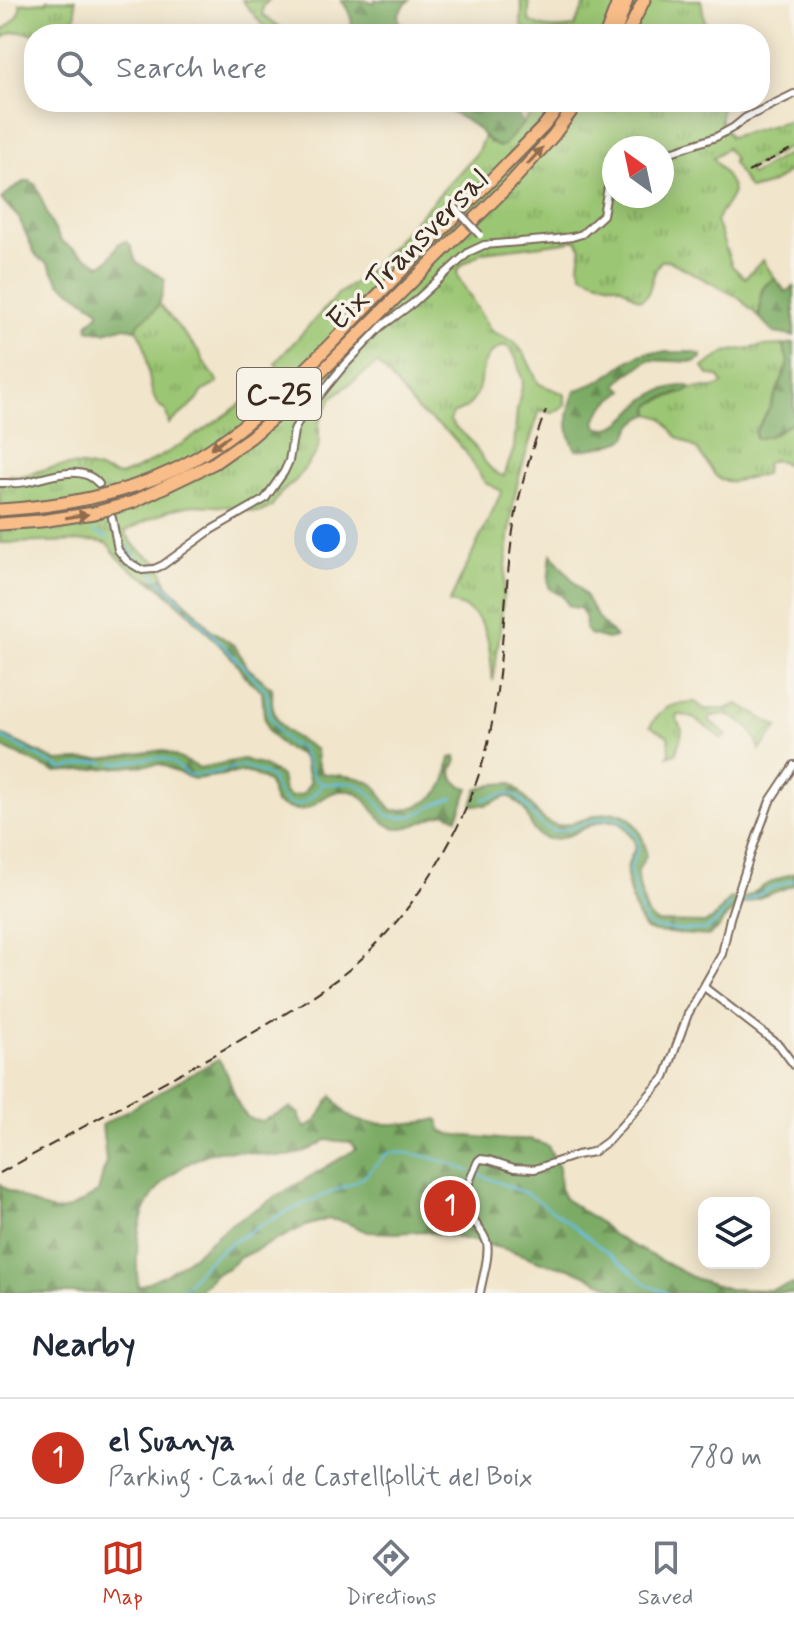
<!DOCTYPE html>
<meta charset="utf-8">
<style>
body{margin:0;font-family:Mynerve,sans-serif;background:#f2f2f3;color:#1f2937}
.controls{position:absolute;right:24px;bottom:24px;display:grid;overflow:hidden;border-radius:16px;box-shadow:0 4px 20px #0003}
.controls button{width:72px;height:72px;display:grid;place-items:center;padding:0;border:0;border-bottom:2px solid #e0e1e3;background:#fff;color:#1f2937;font:40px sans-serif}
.compass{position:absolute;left:602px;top:136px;width:72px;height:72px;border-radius:50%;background:#fff;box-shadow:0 4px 20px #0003;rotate:327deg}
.you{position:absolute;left:326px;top:538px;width:28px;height:28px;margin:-20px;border:6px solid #fff;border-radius:50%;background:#1a73e8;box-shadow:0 0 0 12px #1a73e833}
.badge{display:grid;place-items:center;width:52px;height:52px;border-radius:50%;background:#c8321e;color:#fff;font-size:26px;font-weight:700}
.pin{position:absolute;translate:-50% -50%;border:4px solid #fff;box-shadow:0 2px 8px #0006}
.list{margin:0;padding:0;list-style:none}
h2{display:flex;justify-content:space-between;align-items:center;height:104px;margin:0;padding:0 32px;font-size:34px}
h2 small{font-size:26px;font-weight:400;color:#747a83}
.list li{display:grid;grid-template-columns:52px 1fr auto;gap:24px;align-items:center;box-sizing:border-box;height:120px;padding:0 32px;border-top:2px solid #e0e1e3}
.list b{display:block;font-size:30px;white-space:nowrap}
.list p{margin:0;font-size:26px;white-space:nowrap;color:#747a83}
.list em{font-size:26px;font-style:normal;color:#747a83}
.icon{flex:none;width:44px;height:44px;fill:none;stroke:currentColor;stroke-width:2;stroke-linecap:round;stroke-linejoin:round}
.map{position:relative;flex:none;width:794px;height:1293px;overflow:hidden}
.search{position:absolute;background:#fff;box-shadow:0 4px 20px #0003;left:24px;right:24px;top:24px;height:88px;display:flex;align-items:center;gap:20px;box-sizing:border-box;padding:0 28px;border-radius:32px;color:#747a83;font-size:30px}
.sheet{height:224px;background:#fff}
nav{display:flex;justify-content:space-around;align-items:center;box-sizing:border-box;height:112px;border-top:2px solid #e0e1e3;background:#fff;font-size:22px;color:#747a83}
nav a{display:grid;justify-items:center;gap:4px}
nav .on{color:#c8321e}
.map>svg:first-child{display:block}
.grass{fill:url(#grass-tufts);stroke:#6b7848;stroke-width:2;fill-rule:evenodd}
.forest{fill:url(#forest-firs);stroke:#5c6a42;stroke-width:2;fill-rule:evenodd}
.garden{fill:url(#garden-furrows);stroke:#6b7848;stroke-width:2}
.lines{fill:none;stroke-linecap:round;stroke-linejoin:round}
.stream{stroke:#63bee1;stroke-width:2}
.street-tunnel{stroke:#cdc0a8;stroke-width:6;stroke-dasharray:6 3;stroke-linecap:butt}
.street-casing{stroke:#7b6b5b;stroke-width:10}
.highway-casing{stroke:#7b6b5b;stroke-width:15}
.street{stroke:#fff;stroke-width:6}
.highway{stroke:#f8bd89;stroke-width:11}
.rail{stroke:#3b2a1e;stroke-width:2;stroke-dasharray:12 6;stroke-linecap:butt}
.street-bridge-casing{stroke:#7b6b5b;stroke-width:10;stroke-linecap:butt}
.street-bridge{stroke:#fff;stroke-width:6}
.oneway{fill:#906c4e}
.labels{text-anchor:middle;stroke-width:7;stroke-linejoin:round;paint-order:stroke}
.shield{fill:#f7f3e8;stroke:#73665b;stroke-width:2}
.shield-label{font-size:30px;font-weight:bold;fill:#3b2a1e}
.street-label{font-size:32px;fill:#3b2a1e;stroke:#f7f3e8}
</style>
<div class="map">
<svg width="794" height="1293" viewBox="0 0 794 1293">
<defs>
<pattern id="grass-tufts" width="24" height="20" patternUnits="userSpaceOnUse" patternTransform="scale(2)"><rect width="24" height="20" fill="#9bc673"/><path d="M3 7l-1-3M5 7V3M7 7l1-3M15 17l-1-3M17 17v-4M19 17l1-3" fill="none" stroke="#80a15e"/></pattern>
<pattern id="forest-firs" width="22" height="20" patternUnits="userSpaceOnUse" patternTransform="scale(2)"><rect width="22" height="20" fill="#7cab65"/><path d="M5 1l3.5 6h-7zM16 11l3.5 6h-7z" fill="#678b53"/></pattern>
<pattern id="garden-furrows" width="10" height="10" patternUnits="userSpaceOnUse" patternTransform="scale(2)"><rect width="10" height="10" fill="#9bc673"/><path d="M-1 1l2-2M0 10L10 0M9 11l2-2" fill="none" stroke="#80a15e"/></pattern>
</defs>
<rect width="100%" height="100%" fill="#f7f3e8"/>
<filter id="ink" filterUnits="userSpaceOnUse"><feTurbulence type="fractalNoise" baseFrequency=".0125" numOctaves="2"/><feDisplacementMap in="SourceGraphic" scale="16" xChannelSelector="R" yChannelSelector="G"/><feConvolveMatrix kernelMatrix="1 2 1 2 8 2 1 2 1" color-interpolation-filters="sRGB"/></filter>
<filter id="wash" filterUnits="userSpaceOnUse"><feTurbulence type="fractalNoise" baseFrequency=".006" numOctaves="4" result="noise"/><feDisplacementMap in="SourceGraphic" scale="32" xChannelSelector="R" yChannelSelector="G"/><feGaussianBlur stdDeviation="1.8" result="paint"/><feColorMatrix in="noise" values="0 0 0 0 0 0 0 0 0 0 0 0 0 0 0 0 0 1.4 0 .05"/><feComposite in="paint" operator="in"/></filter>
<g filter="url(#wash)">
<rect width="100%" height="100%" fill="#f1e5cb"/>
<g class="grass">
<path d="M47,0h28l1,15c-4,6 -10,17 -18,19 -18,6 -40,-11 -55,4v-8c9,-8 19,-13 17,-26l27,-2z"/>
<path d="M242,0h27l-6,6 -1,8 28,20h-16l-15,-13z"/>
<path d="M520,0h6l3,4v16c14,11 29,9 45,7l13,-27h114l6,34h-177l-9,-10 1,-15z"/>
<path d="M541,102h180v20l9,15 64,-18v25l-46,26 3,5 43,-25v15c-13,15 -26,23 -45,24l-17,-27 2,-2 -7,-12 -14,10c5,7 21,26 20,34 -1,6 -13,21 -17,29l16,45 13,12 18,-18 12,19c-21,10 -12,19 -16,38l-21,-20 -70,-37 -7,1c-10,12 -9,29 -15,35 -3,4 -7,4 -11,1 -6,-3 -9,-9 -16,-11 -13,-4 -26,-5 -37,-12l-3,-9 2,-17 -4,-8 -18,3 -76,9 -21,13 -5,6 1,6 33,54 24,11 10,13 14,29 24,9 2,2v10l-12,8 -13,-3c-9,28 -19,56 -25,84 -11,62 -11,125 -22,187 -4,-34 -2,-71 -44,-78l53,-112 -17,-8 -20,-32 -16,-18 -31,-22 -40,-48 -46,34 -13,26v22l-3,8 -20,27 -15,13 -10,14 -10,5h-7l-21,-5 -40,-2 -24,5 -44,21c7,16 20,25 36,32l3,14c-14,10 -34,-8 -44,-18 -5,-4 -8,-11 -13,-15 -3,-2 -8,-2 -12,-3l-95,2v-64l9,1v-5h5l3,2c23,-6 47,-15 71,-10 11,2 21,7 32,9 18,-6 34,-16 50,-25 40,-23 76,-49 110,-80l-5,-8 63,-69 24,-17 16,-16 99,-108 7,-17 6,7 20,-5zM614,148h48v48h-48zM503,346h4l9,12 7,24 -6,28 -3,38 -10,28c-16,-3 -25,-25 -35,-37 -6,-7 -14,-10 -19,-18l2,-7c6,-2 13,-5 17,-9 19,-18 3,-47 34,-59z"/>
<path d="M159,304l41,49c2,11 14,19 18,30l-15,8 -6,10 -28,23 -3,-13c-20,-9 -16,-48 -22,-66 -2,-6 -5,-12 -8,-18 4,-10 17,-13 23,-23z"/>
<path d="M783,345l5,16 -1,7 -19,43 -11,18 16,6 21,-14v46c-11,-2 -17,-12 -28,-3l-1,10 -34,8 -10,-2 -6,-5 -18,-26 -21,-13 -13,-18 -13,-4v-8c11,-9 23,-9 36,-14 2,-1 3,-3 5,-3 13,-3 19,3 32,-5 -3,-8 -8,-9 -15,-9l-5,-8 23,-15 36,-6z"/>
<path d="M695,702l10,7h20l3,2 -2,3 -14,2 -3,3 1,3 17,13 -5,4c-15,-10 -26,-25 -45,-24l-1,3 6,12v3l-6,20 -8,3 2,-5 -2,-15 -18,-10c14,-21 21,-22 45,-24z"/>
</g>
<g class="forest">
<path d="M341,0h22l11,3 1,-3h35c-15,13 -16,19 -2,34h-58c5,-12 -2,-25 -9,-34z"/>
<path d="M427,102h91l-1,12 6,10 -19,21 -5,2c-12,-5 -16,-14 -25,-21 -13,-10 -31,-18 -47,-24z"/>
<path d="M26,181h4l6,4 14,36 11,20 39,24 8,-4 11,-18 7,-2 5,5 5,16 29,17c-2,10 -3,23 -11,32 -7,7 -15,8 -19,18 -20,-7 -25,9 -47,0v-5l11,-11v-3l-39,-27 -12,-19 -10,-6 -4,-6 -15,-34 -18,-19 14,-12z"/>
<path d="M775,279l11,13 8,-6v50l-20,-3 -15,-16c4,-17 -4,-29 16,-38z"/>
<path d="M794,343v78l-25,15 -13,3 -1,-4 2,-6 11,-18 19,-43 1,-7 -5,-16z"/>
<path d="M650,352h42l9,3v3l-7,4 -45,-2 -24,16 -7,7v3l6,4c-12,8 -24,18 -29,32l4,6c20,3 29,-13 42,-25 12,-11 32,-18 48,-17l1,3 -2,2c-14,4 -27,5 -38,15v8c-8,3 -16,8 -20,16 -1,2 -1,5 -3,7 -5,6 -43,14 -51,13 -12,-20 -9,-39 -1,-59 8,-4 17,-6 24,-10 17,-9 32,-26 51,-29z"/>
<path d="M551,554l34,41 14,25 17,17 -9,2 -18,-5 -4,-5 1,-10 -5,-10 -12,-3 -7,-10 -12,-7 -2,-6z"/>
<path d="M164,577l3,8 27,25 16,19 25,17 13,22 24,20c1,7 -1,13 1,20 4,23 27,31 43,42l1,12 5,11c17,4 42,1 55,15 5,7 9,15 14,22 20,2 49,-10 55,-32 2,-6 2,-13 4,-20l6,-1 1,4c-10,13 -3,24 12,27l-12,30 -11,-5c-15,3 -32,16 -48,15 -22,-2 -29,-34 -48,-37 -36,-4 -31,34 -75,12l-6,-20 -16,-9 -10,-2 -48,7 -10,-3 -24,-12 -106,8 -55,-26v-12l57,27 44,-2 61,-9 38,18 43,-9 21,7 17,10 3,15 7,6 12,-3 7,-11 -6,-23 -4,-5 -18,-9 -14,-15 -4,-16 -2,-24 -12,-9 -17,-23 -45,-47 -27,-24 -11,-7h9z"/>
<path d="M511,783c14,10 28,40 44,42 26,3 61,-30 81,1 5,8 11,19 10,29 -2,6 -7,11 -8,17 -1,8 6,34 10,42 3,6 3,5 9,8l47,1 8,-3 19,-22c20,2 21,-7 37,-14 9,-5 17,-8 26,-11v12l-57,21 -14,14 -4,8 -11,8 -53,-4 -10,-3c-9,-12 -22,-49 -17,-64 1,-7 6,-13 8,-19 -24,-59 -64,6 -94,-9 -11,-5 -12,-16 -17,-26 -3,-5 -9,-9 -14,-14h-6l-19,8h-14l5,-16 18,-5z"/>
<path d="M218,1059c13,13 16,50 31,59 4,2 9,2 13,3l29,-13 8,6v4l7,10 10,-7 16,-25c7,8 12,19 22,23 16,8 66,5 84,0l4,12 6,3 61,6 21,-1 18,7 11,22 1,20 5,11 34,23 13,12 17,10 65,34 35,11 40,1 25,-6v9h-178l-2,-5 -45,-20 -25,-5 -32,-12 -43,-11 -47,-9 -25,2 -30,-1 -22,-10 -17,-3 -25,8 -64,31 -11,10 -14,7 -17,18h-197v-109l4,4c15,7 44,27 60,22 12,-3 24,-12 34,-18l8,-31 -4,-36zM326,1140l25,2 5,7 -127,76 -35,30 -26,18 -30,14c-4,-52 -1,-91 46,-121 10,-6 22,-13 34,-15 21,-3 41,5 62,5 16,1 33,-7 46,-16zM444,1189l12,7 7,8v12l-7,8 -8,-1c-9,-9 -18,-20 -12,-32z"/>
</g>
<path class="garden" d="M738,704l40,23 -18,23c-7,-23 -14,-25 -34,-36l1,-3 -2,-2z"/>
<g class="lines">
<g class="stream">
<path d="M94,532l14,6"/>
<path d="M126,546l22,22"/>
<path d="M152,572l32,33"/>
<path d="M188,609l75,78 4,6 3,24 10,17 9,9 12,5 13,30 9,6"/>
<path d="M0,736l62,33 33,-7 10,1"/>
<path d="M112,763c19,1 44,-11 60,-1 5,3 10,9 16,13l19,-1 35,-8 16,5 14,7c5,18 17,36 37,21 5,-4 10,-11 14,-15"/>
<path d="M324,784c9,1 18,-2 26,-1 19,3 27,20 38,33 31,6 38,-11 65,-18"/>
<path d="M483,799c8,-1 16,-5 25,-5 17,0 25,30 42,36 22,8 60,-32 82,0 4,5 7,10 6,17 -1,8 -6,15 -8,23 4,12 10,47 17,54 8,7 52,7 61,4 9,-4 16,-16 21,-24"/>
<path d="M744,902l27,-14 23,-8"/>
<path d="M475,1173l55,22 37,26 81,64 19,8"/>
<path d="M180,1293c7,-8 13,-16 20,-24 32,-35 110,-69 154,-86l10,-6 23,-24c29,-2 56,7 82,18"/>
</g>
</g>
</g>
<g filter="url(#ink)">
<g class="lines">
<path class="street-tunnel" d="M99,484l13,34"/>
<g class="street-casing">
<g id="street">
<path d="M662,155l54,-18 18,-10 11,-9 49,-24"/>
<path d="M0,483c8,0 18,1 26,-1 21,-4 56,-20 73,2"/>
<path d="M112,518l6,32 9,11 15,9 12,-1 9,-4 48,-35 54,-31 19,-27 5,-11 5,-30 4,-9 43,-53 41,-43 31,-23 56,-51 15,-7 72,-6 16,-2 10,-3 21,-19 5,-28 6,-13"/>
<path d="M704,987l75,58 15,20"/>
<path d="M480,1293c2,-14 10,-37 7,-50 -2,-8 -8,-15 -13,-22 -15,-21 -6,-38 4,-60l2,-2 9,1 25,8 21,1 42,-14 16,-3 15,-11 57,-64 23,-63 34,-60 8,-36 22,-68 18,-49 24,-36"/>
</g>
</g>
<g class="highway-casing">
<g id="highway">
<path d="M606,34l13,-34"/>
<path d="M615,34l12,-34"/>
<path d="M627,34l17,-34"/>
<path d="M0,510c61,-4 120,-14 176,-41 75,-37 139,-109 197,-169 56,-57 113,-115 170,-173l20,-25"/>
<path d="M0,524l41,-3 53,-8 39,-11 81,-39 37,-26 36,-31 222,-221 44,-49 25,-34"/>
</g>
</g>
<use href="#street" class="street"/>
<use href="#highway" class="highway"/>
<g class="rail">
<path d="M748,172l46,-25"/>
<path d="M0,1173c62,-34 124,-69 186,-103 53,-29 107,-58 155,-94 69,-53 127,-149 147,-233 15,-67 15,-137 24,-205 6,-44 18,-86 34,-128"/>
</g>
<g class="street-bridge-casing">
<path id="street-bridge" d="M449,201l31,34"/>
</g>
<use href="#street-bridge" class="street-bridge"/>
</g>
<defs><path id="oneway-solid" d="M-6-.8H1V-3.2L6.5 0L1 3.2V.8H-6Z" transform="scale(2)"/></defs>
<g class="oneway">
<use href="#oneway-solid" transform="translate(535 156) rotate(-48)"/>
<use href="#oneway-solid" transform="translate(220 442) rotate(145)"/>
<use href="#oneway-solid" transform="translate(77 516) rotate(-9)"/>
</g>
</g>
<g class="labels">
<rect class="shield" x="237" y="368" width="84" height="52" rx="6"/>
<g class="shield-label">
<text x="279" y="404">C-25</text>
</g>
<g class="street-label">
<text transform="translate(407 249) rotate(-45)" y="11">Eix Transversal</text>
</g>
</g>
</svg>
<div class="controls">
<button><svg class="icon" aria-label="layers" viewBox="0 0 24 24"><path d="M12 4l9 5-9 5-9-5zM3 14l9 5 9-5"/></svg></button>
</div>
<svg class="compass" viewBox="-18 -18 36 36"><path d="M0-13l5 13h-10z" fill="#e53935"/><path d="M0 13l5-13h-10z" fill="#747a83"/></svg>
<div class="you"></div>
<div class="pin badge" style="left:450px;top:1206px">1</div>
<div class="search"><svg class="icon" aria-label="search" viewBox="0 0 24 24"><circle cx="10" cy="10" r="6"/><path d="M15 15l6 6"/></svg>Search here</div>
</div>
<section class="sheet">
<h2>Nearby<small></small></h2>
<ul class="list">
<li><span class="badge">1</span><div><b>el Suanya</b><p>Parking · Camí de Castellfollit del Boix</p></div><em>780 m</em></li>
</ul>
</section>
<nav>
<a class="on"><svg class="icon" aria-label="map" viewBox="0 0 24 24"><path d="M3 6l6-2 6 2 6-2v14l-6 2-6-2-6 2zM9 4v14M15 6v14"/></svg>Map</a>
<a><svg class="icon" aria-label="directions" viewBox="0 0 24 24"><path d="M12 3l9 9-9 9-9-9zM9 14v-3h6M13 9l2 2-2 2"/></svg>Directions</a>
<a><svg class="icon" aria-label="saved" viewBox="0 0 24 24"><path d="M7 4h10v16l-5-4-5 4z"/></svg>Saved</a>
</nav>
